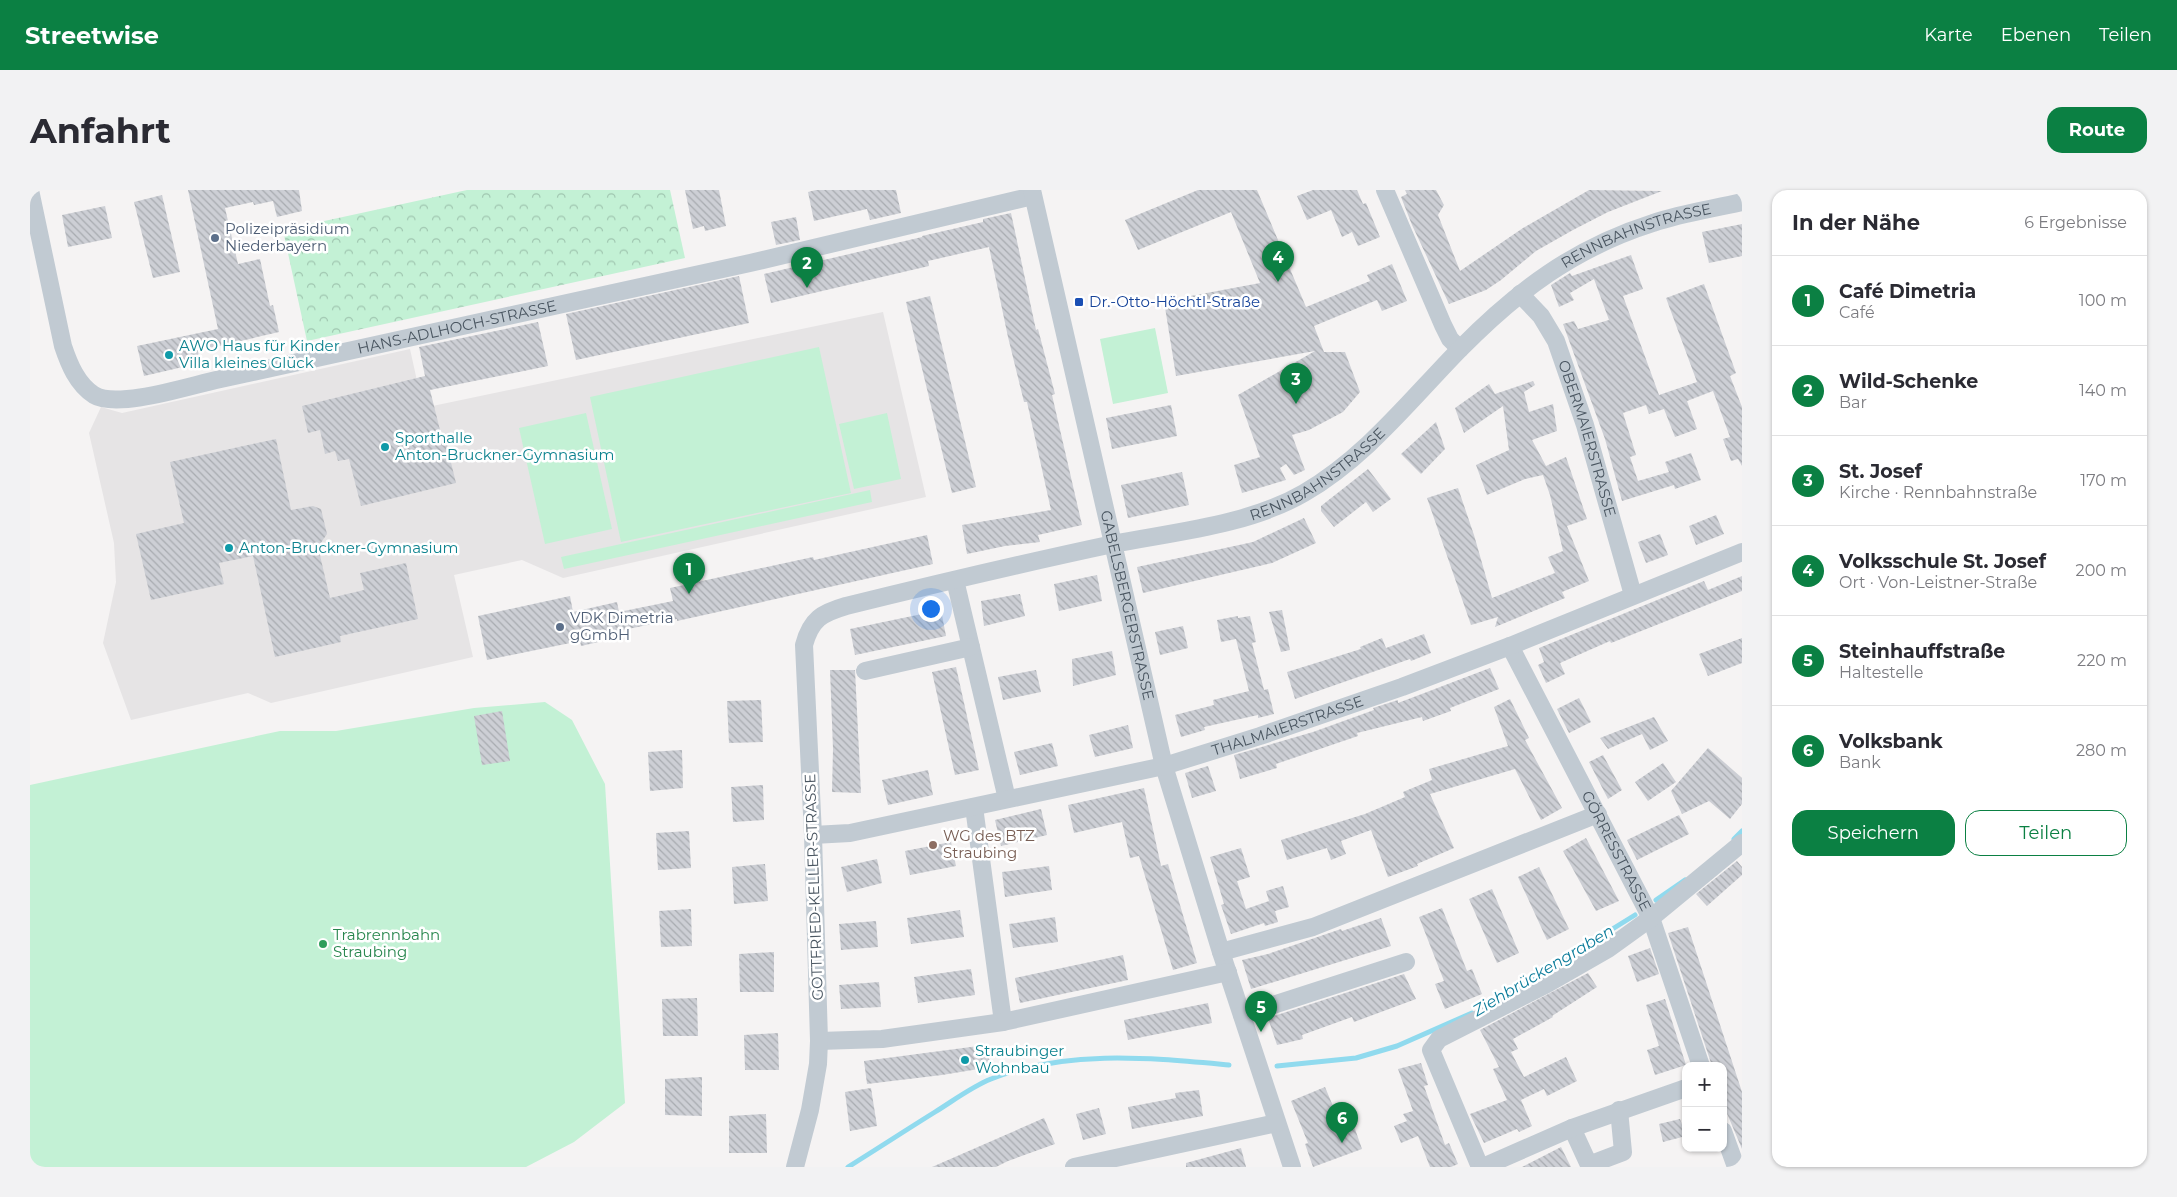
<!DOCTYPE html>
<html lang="de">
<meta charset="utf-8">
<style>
body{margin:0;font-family:Montserrat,sans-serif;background:#f2f2f3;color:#2b2b33}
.controls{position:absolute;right:15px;bottom:15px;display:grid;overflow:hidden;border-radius:10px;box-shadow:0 1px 4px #0004}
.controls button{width:45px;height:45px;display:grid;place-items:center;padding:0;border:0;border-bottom:1px solid #e1e1e2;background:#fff;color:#2b2b33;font:25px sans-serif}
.you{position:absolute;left:900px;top:418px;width:18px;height:18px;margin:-12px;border:4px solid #fff;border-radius:50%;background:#1a73e8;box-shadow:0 0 0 8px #1a73e833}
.badge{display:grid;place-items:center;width:32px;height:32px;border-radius:50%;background:#0b8043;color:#fff;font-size:16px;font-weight:700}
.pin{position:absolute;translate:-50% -41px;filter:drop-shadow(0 1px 2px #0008)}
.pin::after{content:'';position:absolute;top:26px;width:18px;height:15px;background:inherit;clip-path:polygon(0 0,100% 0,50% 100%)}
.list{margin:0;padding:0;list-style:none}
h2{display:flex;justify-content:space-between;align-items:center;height:65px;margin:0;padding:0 20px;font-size:21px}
h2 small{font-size:16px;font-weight:400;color:#7c7c81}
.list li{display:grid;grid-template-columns:32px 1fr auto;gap:15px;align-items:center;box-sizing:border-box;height:90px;padding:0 20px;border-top:1px solid #e1e1e2}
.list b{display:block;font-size:19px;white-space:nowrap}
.list p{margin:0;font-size:16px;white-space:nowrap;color:#7c7c81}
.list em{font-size:16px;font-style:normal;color:#7c7c81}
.actions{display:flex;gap:10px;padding:15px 20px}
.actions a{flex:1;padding:11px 0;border:1px solid #0b8043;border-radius:15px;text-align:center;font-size:18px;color:#0b8043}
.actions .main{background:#0b8043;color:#fff}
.map{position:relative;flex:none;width:1712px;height:977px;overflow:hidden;border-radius:15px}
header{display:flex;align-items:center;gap:30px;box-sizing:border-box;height:70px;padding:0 25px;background:#0b8043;color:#fff}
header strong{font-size:24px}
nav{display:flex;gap:28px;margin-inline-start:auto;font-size:18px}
.intro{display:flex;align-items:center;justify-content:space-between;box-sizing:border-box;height:120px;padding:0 30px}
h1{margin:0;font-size:35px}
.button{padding:12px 22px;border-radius:15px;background:#0b8043;color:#fff;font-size:18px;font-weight:700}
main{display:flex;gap:30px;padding:0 30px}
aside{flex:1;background:#fff;border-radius:15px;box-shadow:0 1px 4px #0004}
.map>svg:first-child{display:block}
.education{fill:#e6e4e5}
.grass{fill:#c3f1d5}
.forest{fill:url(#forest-crowns)}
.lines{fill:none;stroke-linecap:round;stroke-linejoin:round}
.stream{stroke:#90daee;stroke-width:5}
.building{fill:url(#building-back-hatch)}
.minor{stroke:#c1cad2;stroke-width:18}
.service-dot{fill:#5c6f8a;stroke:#fff;stroke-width:2}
.transit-dot{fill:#1a4fb4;stroke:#fff;stroke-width:2}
.culture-dot{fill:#0f9aa8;stroke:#fff;stroke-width:2}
.education-dot{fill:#8d6e63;stroke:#fff;stroke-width:2}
.leisure-dot{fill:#2e9e5b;stroke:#fff;stroke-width:2}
.labels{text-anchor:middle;stroke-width:5;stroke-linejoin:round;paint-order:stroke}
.service-label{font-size:15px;fill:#4e5e75;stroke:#fff;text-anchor:start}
.street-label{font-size:15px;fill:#4a5661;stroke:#fff}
.transit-label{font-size:15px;fill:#164399;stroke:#fff;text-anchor:start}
.culture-label{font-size:15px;fill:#0d838f;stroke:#fff;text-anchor:start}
.education-label{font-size:15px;fill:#785e54;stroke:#fff;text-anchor:start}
.leisure-label{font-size:15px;fill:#27864d;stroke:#fff;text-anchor:start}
.water-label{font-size:16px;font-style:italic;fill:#0c7c9b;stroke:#fff}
</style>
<header>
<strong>Streetwise</strong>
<nav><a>Karte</a><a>Ebenen</a><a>Teilen</a></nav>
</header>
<div class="intro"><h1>Anfahrt</h1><a class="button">Route</a></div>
<main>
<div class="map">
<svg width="1712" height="977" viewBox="0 0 1712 977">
<defs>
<pattern id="forest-crowns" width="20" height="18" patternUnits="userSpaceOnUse" patternTransform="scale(1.25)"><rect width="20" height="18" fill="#c3f1d5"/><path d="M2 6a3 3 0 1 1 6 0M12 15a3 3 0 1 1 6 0" fill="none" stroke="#a0c6b0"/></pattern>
<pattern id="building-back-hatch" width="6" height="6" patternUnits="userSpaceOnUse" patternTransform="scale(1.25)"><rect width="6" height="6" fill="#cdcfd5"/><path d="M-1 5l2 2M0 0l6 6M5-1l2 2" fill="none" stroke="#a8abb0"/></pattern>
</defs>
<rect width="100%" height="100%" fill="#f5f3f3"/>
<path class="education" d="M853,122l43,185 -363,81 -41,-18 -68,15 19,82 -202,46 -23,-10 -117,27 -28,-77 13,-61 -2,-39 -25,-110 12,-26 21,6 288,-64 13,59z"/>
<g class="grass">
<path d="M1125,138l13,65 -55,11 -13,-65z"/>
<path d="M789,157l32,146 -230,49 -31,-145z"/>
<path d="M556,223l26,116 -67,15 -26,-116z"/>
<path d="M857,223l14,66 -47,10 -15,-65z"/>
<path d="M840,300l2,12 -308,67 -3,-12z"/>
<path d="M515,512l27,18 33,64 20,319 -51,39 -48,25h-496v-382l250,-54h56l138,-23z"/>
</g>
<path class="forest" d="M437,0h203l15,68 -378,83 -24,-111z"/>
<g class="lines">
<g class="stream">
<path d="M1704,649l8,-8"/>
<path d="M1626,710l29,-20"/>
<path d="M1476,805l129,-80"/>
<path d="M1247,876l79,-8 41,-12 75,-33"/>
<path d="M818,977c29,-18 58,-37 87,-55 18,-11 36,-25 56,-33 75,-30 160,-21 238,-14"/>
</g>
</g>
<g class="building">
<path d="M158,0h111l3,21 -25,6 -4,-16 -19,4 -1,-3 -28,6 13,56 22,-5 10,47 3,-1 6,27 -81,19 2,12 -56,13 -7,-30 81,-17z"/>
<path d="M655,0h34l7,36 -21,5 -1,-5 -11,3z"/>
<path d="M786,0h80l5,23 -31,7 -3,-11 -53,12 -6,-29z"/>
<path d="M1168,0h59l49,117 64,-26 -3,-6 25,-11 15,37 -25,10 -5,-11 -63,26 10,26h21l15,40 -17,20 -34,18 -17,5 13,35 -11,5 -8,-11 -6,4 6,12 -44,13 -8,-28 26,-8 -22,-62 77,-44 -139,25 -12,-75 96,-18 -29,-71 -93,38 -13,-30z"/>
<path d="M1283,0h44l6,14 3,-1 14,34 -22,9 -6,-14 -10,5 -11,-27 -24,10 -10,-24z"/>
<path d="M1375,0h31l8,15 -6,10 22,56 63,-43 66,-38 73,1 -54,21 -35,18 -37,21 -35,29 -15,10 -37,14 -37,-79 -11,-28 6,-3z"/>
<path d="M132,5l18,77 -27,6 -19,-76z"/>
<path d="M75,16l7,32 -44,9 -6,-32z"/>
<path d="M981,23l25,117 2,-1 17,65 -3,1 30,130 -44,10 2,7 -35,4 -38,8 -5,-29 89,-15 -24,-108h-3l-16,-65 -19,-90 -61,14 1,5 -158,37 -7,-29 158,-37v-1l61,-14v-3z"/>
<path d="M766,27l4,23 -24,5 -5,-23z"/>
<path d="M1712,34v32l-33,7 -7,-31z"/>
<path d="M1601,65l12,34 -20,7 36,99 38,-13 -31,-84 38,-14 32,89 -6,3 12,31v59l-4,-7 -7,2 -8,-22 7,-2 -17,-46 -26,10 10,28 -22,8 -11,-28 -15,5 -3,-9 -23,8 13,42 -6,2 8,24 31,-9 -4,-10 26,-9 10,27 -26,9 -1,-4 -52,16 -17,-62 -42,-115 11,-3 4,8 31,-9 -15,-41 -24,14 4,7 -15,7 -8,-22 19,-12 2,3z"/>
<path d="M709,86l10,47 -173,37 -10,-46z"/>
<path d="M900,106l46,191 -24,6 -46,-191z"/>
<path d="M508,132l10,44 -118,24 13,52h3l10,41 -95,23 -12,-47 -11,2 -3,-10 -10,3 -5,-24 -12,3 -6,-27 123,-30 -6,-29z"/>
<path d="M1503,191l2,4 -11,7 5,20 24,-8 4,27 -25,9 14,26 20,-9 21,62 -20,7 22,55 -27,11 3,6 -70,29 3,-10 -27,8 -44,-127 31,-10 16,47 18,63 63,-25 -7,-16 15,-6 -13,-56 -7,-20 -18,4 -38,16 -11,-30 33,-15 -6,-44 -39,27 -9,-25 34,-24 6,10z"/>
<path d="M1141,215l6,31 -65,13 -6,-31z"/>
<path d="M1406,232l9,27 -24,25 -20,-20z"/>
<path d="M246,249l15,71 22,-4 8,3 6,25 -9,13 12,51 34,-8 -4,-17 46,-10 12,56 -78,17 1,6 -66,15 -22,-101 -34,7 5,21 -73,16 -15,-66 48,-11 -14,-61z"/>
<path d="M1338,279l23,30 -18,13 -7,-10 -32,25 -13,-16v-5z"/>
<path d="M1152,282l7,33 -61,13 -7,-33z"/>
<path d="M1686,325l8,19 -28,11 -7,-19z"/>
<path d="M1274,328l12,25 -44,20 -129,30 -6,-26 116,-25z"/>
<path d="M1630,344l8,21 -22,8 -8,-21z"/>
<path d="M897,345l6,29 -256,57v-2l-54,11 2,6 -44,10 -1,-5 -93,19 -9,-44 92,-20 3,16 44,-10 2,10 54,-11 -3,-13 143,-31 1,3z"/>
<path d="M1067,385l5,26 -43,10 -5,-27z"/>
<path d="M1712,386v15l-131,52 -1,-2 -50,22 5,11 -19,9 -8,-18 6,-3 -5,-14 165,-67 4,9z"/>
<path d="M990,404l5,22 -41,10 -3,-25z"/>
<path d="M911,420l5,26 -91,19 -5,-26z"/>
<path d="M1252,420l8,40 -9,2 -12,-40z"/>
<path d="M1208,426v2l12,-2 6,26 -4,1 12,47 4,-1 6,25 -16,4v-3l-54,12 1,3 -24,7 -6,-22 39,-10 -1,-5 36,-9 -13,-52 -15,3 -4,-22z"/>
<path d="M1153,436l5,22 -28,7 -5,-23z"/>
<path d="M1394,444l7,19 -20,8 -1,-2 -115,40 -8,-27 74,-23 -1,-2 22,-9 4,10z"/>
<path d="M1712,448v25l-34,13 -9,-22z"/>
<path d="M1082,461l4,24 -43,11 -1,-27z"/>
<path d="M926,477l23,103 -24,5 -23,-103z"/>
<path d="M1460,478l9,21 -49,19 1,3 -28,10 -1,-4 -65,16 1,3 -82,28 1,4 -37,11 -6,-24 79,-23 61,-22 -1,-2 25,-8v3z"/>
<path d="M800,480h25l6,123 -29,-1 1,-43z"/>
<path d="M1006,480l5,22 -38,8 -5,-23z"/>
<path d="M1549,508l12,24 -22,11 -12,-24z"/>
<path d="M1480,509l19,39 -4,2 37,68 -21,12 -26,-51 -85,25 24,54 -37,16 1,2 -30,11 -17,-47 -30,11 5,13 -15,6 -4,-12 -40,12 -6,-20 84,-26 40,-17 -2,-5 29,-12 -3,-11 79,-23 -14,-39z"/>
<path d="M731,510l2,42 -34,1 -2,-42z"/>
<path d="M472,521l8,50 -28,4 -8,-49z"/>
<path d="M1624,527l14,24 -18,9 -8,-16 -34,15 -8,-11z"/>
<path d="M1098,535l5,23 -38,9 -6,-22z"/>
<path d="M1022,553l6,23 -38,9 -6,-23z"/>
<path d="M1678,558l34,30v26l-12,15 -21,-18 -27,13 -11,-23z"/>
<path d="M652,560l1,38 -33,3 -2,-39z"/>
<path d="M1573,565l19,35 -14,9 -19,-37z"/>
<path d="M1633,573l13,19 -28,19 -13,-19z"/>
<path d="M1178,576l8,25 -24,7 -7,-25z"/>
<path d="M898,580l5,25 -45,10 -6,-25z"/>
<path d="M733,595l1,35 -31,2 -2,-35z"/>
<path d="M1114,598l17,78 7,-2 29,99 -24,7 -34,-114 -9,2 -8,-36 -48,11 -6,-28z"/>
<path d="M1011,619l6,26 -46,11 -6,-26z"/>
<path d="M1649,625l10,19 -52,26 -10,-20z"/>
<path d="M659,641l2,37 -33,2 -2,-37z"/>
<path d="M1556,648l33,63 -23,10 -33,-60z"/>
<path d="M921,652l5,24 -46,9 -5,-24z"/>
<path d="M1211,658l9,29 -13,4 9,28 23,-8 -3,-10 17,-5 6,21 -14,4 3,11 -13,4 -1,-3 -33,11 -10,-29 3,-1 -14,-47z"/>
<path d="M847,669l5,24 -35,9 -6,-25z"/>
<path d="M1707,671l5,6v8l-35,31 -11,-12z"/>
<path d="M735,674l3,37 -34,3 -2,-37z"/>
<path d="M1019,676l3,24 -47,7 -3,-25z"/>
<path d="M1509,677l30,62 -22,11 -29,-63z"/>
<path d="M1462,699l27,64 -22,10 -28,-64z"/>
<path d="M1412,718l25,63 5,-2 10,25 -37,15 -10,-25 9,-3 -25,-64z"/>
<path d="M661,719l1,37 -31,1 -2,-36z"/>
<path d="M930,720l4,27 -53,7 -4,-26z"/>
<path d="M1025,727l3,25 -45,6 -4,-24z"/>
<path d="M1351,728l10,28 -140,43 -9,-29 26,-6 73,-25 1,2z"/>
<path d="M846,731l2,26 -37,3 -2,-26z"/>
<path d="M1658,737l54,165v57l-19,-45v-15l4,-1 -4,-12v-10h-11l-44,-133z"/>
<path d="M1620,758l9,26 -22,8 -9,-26z"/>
<path d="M744,762v40h-34l-1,-38z"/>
<path d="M1093,765l5,25 -108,23 -5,-25z"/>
<path d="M941,779l4,26 -57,8 -4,-26z"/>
<path d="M1558,783l9,14 -45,29 1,1 -40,22 5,10 -7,3 13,25 42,-20 11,24 -30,15 -3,-7 -23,11 11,26 -13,6 -2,-3 -33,14 -14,-29 37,-14 -14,-31 6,-2 -19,-37z"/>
<path d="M1374,784l12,25 -62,23 -2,-5 -50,18 1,4 -26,6 -9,-27z"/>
<path d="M849,792l2,25 -40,2 -2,-24z"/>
<path d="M667,808l1,38h-35l-1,-37z"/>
<path d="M1635,809l21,66 -31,10 -8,-25 12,-4 -13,-41z"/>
<path d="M1178,813l4,20 -84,17 -4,-20z"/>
<path d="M748,843l1,37h-34l-1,-35z"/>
<path d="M956,855l5,22 -49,8 -75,9 -3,-23z"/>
<path d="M1391,873l7,22 -4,1 21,59 4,-2 9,21 -7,3h-21l-12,-31 -17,7 -7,-17 13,-5 -4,-7 10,-3 -15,-42z"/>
<path d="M672,887v39l-37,-1v-36z"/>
<path d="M1295,897l18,43 11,-4 8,23 -49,18 -8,-23 3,-1 -17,-42z"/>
<path d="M841,898l6,38 -27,5 -5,-39z"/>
<path d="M1169,900l4,26 -71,13 -4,-22 48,-9 -1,-5z"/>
<path d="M1069,918l7,26 -23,6 -7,-26z"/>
<path d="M736,924l1,39h-38v-37z"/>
<path d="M1014,928l11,26 -47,17 -12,6h-64z"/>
<path d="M1650,929l6,17 -23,6 -4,-18z"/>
<path d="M1531,957l10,20h-49z"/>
<path d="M1211,958l5,19h-60v-4z"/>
</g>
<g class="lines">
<g class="minor">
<path id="s1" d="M0,0l33,156c6,18 14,38 31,49 23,14 95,-9 122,-15l534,-117 283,-67"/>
<path id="s2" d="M1002,0l132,576 57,186 71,215"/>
<path d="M1355,0l58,135 7,14 10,10"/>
<path id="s3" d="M1490,104l21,22 15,25 29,84 48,170"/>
<path d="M925,390l52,219"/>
<path id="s4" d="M1480,456l141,272 50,148"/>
<path d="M835,481l106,-24"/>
<path d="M944,617l29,215"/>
<path id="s5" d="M783,645l37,-2 314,-67 96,-30 142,-49 108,-41 232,-94"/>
<path d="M1191,762l92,-25 285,-113"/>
<path d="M1212,825l164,-53"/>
<path d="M789,851l63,-2 121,-17 225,-50"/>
<path d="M1542,938l17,37 34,-13 -4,-42"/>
<path d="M1693,941l13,36"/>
<path id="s6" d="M765,977l15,-57 8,-46 1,-23 -6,-206 -9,-190c7,-26 18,-32 42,-39 89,-22 178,-43 267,-62 62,-12 136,-19 191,-51 62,-36 106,-93 156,-144 57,-58 114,-101 193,-126 29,-10 59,-14 89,-21"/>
<path d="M1044,977l203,-44"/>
<path d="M1450,977l-49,-117 8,-11 108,-55 61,-35 43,-31 91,-75"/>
<path d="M1453,977l89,-39 114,-40"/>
</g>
</g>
<g class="service-dot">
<circle cx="185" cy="48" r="5"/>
<circle cx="530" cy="437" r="5"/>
</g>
<rect class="transit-dot" x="1044" y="107" width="10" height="10" rx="2.5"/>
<g class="culture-dot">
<circle cx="139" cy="165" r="5"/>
<circle cx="355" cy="257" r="5"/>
<circle cx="199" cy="358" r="5"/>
<circle cx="935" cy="870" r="5"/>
</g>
<circle class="education-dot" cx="903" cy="655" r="5"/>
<circle class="leisure-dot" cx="293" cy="754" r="5"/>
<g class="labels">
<g class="service-label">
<text x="195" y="44">Polizeipräsidium<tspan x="195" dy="17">Niederbayern</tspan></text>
<text x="540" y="433">VDK Dimetria<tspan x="540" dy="17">gGmbH</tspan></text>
</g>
<g class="street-label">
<text dy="5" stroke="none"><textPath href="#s6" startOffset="1485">RENNBAHNSTRASSE</textPath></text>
<text dy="5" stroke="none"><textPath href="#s1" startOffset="590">HANS-ADLHOCH-STRASSE</textPath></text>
<text dy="5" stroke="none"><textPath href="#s3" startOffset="162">OBERMAIERSTRASSE</textPath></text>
<text dy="5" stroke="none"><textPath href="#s6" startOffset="1080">RENNBAHNSTRASSE</textPath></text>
<text dy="5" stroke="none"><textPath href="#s2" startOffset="426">GABELSBERGERSTRASSE</textPath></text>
<text dy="5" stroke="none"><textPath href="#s5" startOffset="488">THALMAIERSTRASSE</textPath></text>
<text dy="5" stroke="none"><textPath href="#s4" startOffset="231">GÖRRESSTRASSE</textPath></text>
<text transform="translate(784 697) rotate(-92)" y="5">GOTTFRIED-KELLER-STRASSE</text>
</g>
<g class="transit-label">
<text x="1059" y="117">Dr.-Otto-Höchtl-Straße</text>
</g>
<g class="culture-label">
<text x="149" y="161">AWO Haus für Kinder<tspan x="149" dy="17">Villa kleines Glück</tspan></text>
<text x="365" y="253">Sporthalle<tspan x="365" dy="17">Anton-Bruckner-Gymnasium</tspan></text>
<text x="209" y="363">Anton-Bruckner-Gymnasium</text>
<text x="945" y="866">Straubinger<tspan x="945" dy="17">Wohnbau</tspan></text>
</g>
<g class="education-label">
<text x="913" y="651">WG des BTZ<tspan x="913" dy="17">Straubing</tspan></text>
</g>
<g class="leisure-label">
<text x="303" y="750">Trabrennbahn<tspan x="303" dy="17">Straubing</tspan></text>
</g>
<g class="water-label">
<text transform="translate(1513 780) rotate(-31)" y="6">Ziehbrückengraben</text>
</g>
</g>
</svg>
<div class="controls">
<button>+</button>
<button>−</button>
</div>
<div class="you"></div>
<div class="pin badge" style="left:659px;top:404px">1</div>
<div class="pin badge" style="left:777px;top:98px">2</div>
<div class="pin badge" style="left:1266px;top:214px">3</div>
<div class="pin badge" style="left:1248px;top:92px">4</div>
<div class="pin badge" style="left:1231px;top:842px">5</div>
<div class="pin badge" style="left:1312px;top:953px">6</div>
</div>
<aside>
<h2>In der Nähe<small>6 Ergebnisse</small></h2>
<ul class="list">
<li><span class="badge">1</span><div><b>Café Dimetria</b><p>Café</p></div><em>100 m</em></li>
<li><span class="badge">2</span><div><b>Wild-Schenke</b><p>Bar</p></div><em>140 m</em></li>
<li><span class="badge">3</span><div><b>St. Josef</b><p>Kirche · Rennbahnstraße</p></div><em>170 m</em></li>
<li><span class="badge">4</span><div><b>Volksschule St. Josef</b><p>Ort · Von-Leistner-Straße</p></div><em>200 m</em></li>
<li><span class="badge">5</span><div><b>Steinhauffstraße</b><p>Haltestelle</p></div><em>220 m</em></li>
<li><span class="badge">6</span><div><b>Volksbank</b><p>Bank</p></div><em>280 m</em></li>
</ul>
<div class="actions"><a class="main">Speichern</a><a>Teilen</a></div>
</aside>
</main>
